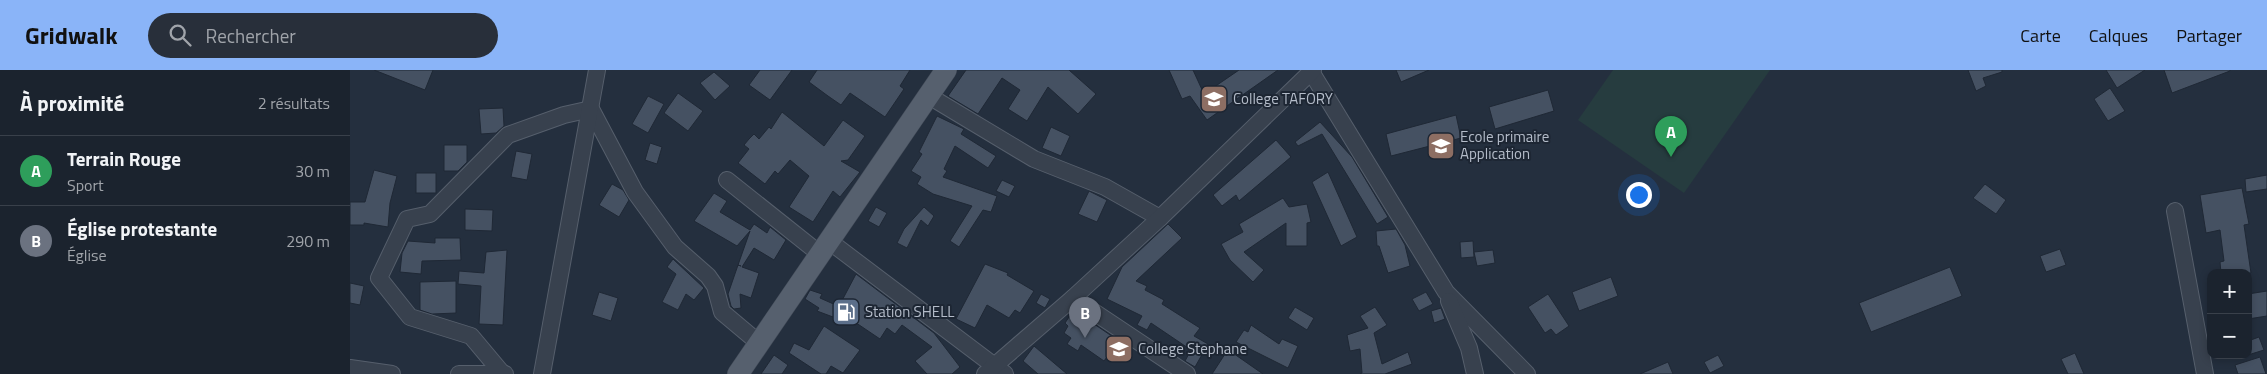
<!DOCTYPE html>
<html lang="fr">
<meta charset="utf-8">
<style>
body{margin:0;font-family:"Titillium Web",sans-serif;background:#282f3a;color:#f1f3f6}
.controls{position:absolute;right:15px;bottom:15px;display:grid;overflow:hidden;border-radius:10px;box-shadow:0 2px 8px #0003}
.controls button{width:45px;height:45px;display:grid;place-items:center;padding:0;border:0;border-bottom:1px solid #39404a;background:#1b232e;color:#f1f3f6;font:25px sans-serif}
.you{position:absolute;left:1288px;top:124px;width:18px;height:18px;margin:-12px;border:4px solid #fff;border-radius:50%;background:#1a73e8;box-shadow:0 0 0 8px #1a73e833}
.badge{display:grid;place-items:center;width:32px;height:32px;border-radius:50%;background:#8ab4f8;color:#fff;font-size:16px;font-weight:700}
.pin{position:absolute;translate:-50% -41px;filter:drop-shadow(0 1px 2px #0008)}
.pin::after{content:'';position:absolute;top:26px;width:18px;height:15px;background:inherit;clip-path:polygon(0 0,100% 0,50% 100%)}
.list{margin:0;padding:0;list-style:none}
h2{display:flex;justify-content:space-between;align-items:center;height:65px;margin:0;padding:0 20px;font-size:21px}
h2 small{font-size:16px;font-weight:400;color:#a0a4aa}
.list li{display:grid;grid-template-columns:32px 1fr auto;gap:15px;align-items:center;box-sizing:border-box;height:70px;padding:0 20px;border-top:1px solid #39404a}
.list b{display:block;font-size:19px;white-space:nowrap}
.list p{margin:0;font-size:16px;white-space:nowrap;color:#a0a4aa}
.list em{font-size:16px;font-style:normal;color:#a0a4aa}
.icon{flex:none;width:28px;height:28px;fill:none;stroke:currentColor;stroke-width:2;stroke-linecap:round;stroke-linejoin:round}
.map{position:relative;flex:none;width:1917px;height:304px;overflow:hidden}
header{display:flex;align-items:center;gap:30px;box-sizing:border-box;height:70px;padding:0 25px;background:#8ab4f8;color:#111}
header strong{font-size:24px}
nav{display:flex;gap:28px;margin-inline-start:auto;font-size:18px}
.search{width:350px;height:45px;background:#282f3a;display:flex;align-items:center;gap:12px;box-sizing:border-box;padding:0 18px;border-radius:28px;color:#a0a4aa;font-size:19px}
main{display:flex}
aside{flex:1;background:#1b232e}
.map>svg:first-child{display:block}
.green{fill:#263c3f}
.building{fill:#455162;stroke:#1f2835}
.lines{fill:none;stroke-linecap:round;stroke-linejoin:round}
.minor-casing{stroke:#565f6c;stroke-width:18}
.major-casing{stroke:#414a57;stroke-width:22}
.minor{stroke:#38414e;stroke-width:16}
.major{stroke:#56606e;stroke-width:21}
.labels{text-anchor:middle;stroke-width:4;stroke-linejoin:round;paint-order:stroke}
.poi-label{font-size:15px;fill:#b4bcc9;stroke:#1d2633;text-anchor:start}
</style>
<header>
<strong>Gridwalk</strong>
<div class="search"><svg class="icon" aria-label="search" viewBox="0 0 24 24"><circle cx="10" cy="10" r="6"/><path d="M15 15l6 6"/></svg>Rechercher</div>
<nav><a>Carte</a><a>Calques</a><a>Partager</a></nav>
</header>
<main>
<aside>
<h2>À proximité<small>2 résultats</small></h2>
<ul class="list">
<li><span class="badge" style="background:#2e9e5b">A</span><div><b>Terrain Rouge</b><p>Sport</p></div><em>30 m</em></li>
<li><span class="badge" style="background:#6b7280">B</span><div><b>Église protestante</b><p>Église</p></div><em>290 m</em></li>
</ul>
</aside>
<div class="map">
<svg width="1917" height="304" viewBox="0 0 1917 304">
<rect width="100%" height="100%" fill="#242f3e"/>
<path class="green" d="M1263,0h157l-86,123 -106,-73z"/>
<g class="building">
<path d="M24,0h59l-8,20z"/>
<path d="M410,0h32l-22,30 -21,-15z"/>
<path d="M467,0h93l-10,16 4,3 -19,28 -35,-24 -9,12 -13,-9 -19,-14z"/>
<path d="M616,0h103l27,24 -18,20 -30,-27 -21,34 -19,-12 12,-19 -18,-12 -24,36 -30,-18z"/>
<path d="M819,0h24l11,24 35,-24h39l-71,50 -17,-24 -8,3z"/>
<path d="M1046,0h33l-28,12z"/>
<path d="M1618,0h34v2l-19,6 3,8 -10,5z"/>
<path d="M1756,0h39l-28,18z"/>
<path d="M1814,0h66v1l-58,22z"/>
<path d="M364,2l16,14 -15,14 -15,-17z"/>
<path d="M1760,18l15,23 -17,10 -14,-22z"/>
<path d="M1198,20l6,21 -59,18 -6,-22z"/>
<path d="M328,23l25,18 -15,20 -24,-18z"/>
<path d="M298,26l16,8 -16,29 -16,-9z"/>
<path d="M153,38l1,18 -8,7 -15,1 -2,-25z"/>
<path d="M432,42l42,34 19,-26 22,16 -17,24 -7,1 19,11 -20,25 -7,-6 -20,31 -24,-15 20,-31 -19,-16 -12,14 -3,-3 -10,13 -27,-21 11,-14 -5,-4 5,-6 5,-5 5,5 10,-12 2,2z"/>
<path d="M1106,45l5,23 -70,18 -5,-22z"/>
<path d="M587,46l27,13 -3,5 35,22 -8,12 -33,-22 -11,23 3,2 -4,6 54,19 -6,16 -8,-2 -24,37 -9,-6 22,-35 -39,-12 -16,-10 4,-7 -10,-6 11,-17 -3,-2z"/>
<path d="M970,52l32,35 36,60 -11,7 -55,-90 -24,12 -3,-4z"/>
<path d="M701,57l19,9 -9,20 -19,-8z"/>
<path d="M926,70l15,17 -52,44 -3,-6 -14,11 -9,-11z"/>
<path d="M300,73l12,4 -5,17 -12,-4z"/>
<path d="M94,75h23v17l-9,9h-14z"/>
<path d="M166,81l16,3 -5,26 -16,-3z"/>
<path d="M24,100l23,6 -7,27 -2,24 -24,-4v2h-14v-23h15z"/>
<path d="M978,102l29,65 -16,9 -29,-64z"/>
<rect x="66" y="103" width="20" height="20"/>
<path d="M1917,105v14l-21,3 -1,-13z"/>
<path d="M652,110l13,6 -6,11 -13,-6z"/>
<path d="M262,114l11,6 6,10 -10,17 -20,-12z"/>
<path d="M1635,114l21,16 -10,14 -23,-16z"/>
<path d="M1892,118l7,36 -5,1 7,48h-30l-1,-11 4,-1 -4,-31 -14,3 -6,-38z"/>
<path d="M739,121l18,9 -10,22 -19,-8z"/>
<path d="M364,123l13,8 -7,11 30,18 4,-6 13,9 3,-6 16,13 -12,20 -20,-12 -12,19 17,6 -8,25 -11,-4 1,14 -7,1 -3,-3 -3,-12 10,-29 3,1 -3,-1 12,-34 -13,15 -43,-25z"/>
<path d="M933,128l6,9 18,-3 4,18 -4,1v23h-21v-23l-42,29 20,18 -11,12 -23,-22 -9,-16 22,-12 -4,-8z"/>
<path d="M526,137l11,6 -8,14 -11,-6z"/>
<path d="M574,137l10,9 -6,10 -7,-6 -14,28 -10,-5 7,-14z"/>
<path d="M115,139l28,1 -1,21 -27,-1z"/>
<path d="M818,154l14,14 -46,43 11,5 -2,4 19,10 -2,4 38,24 -6,8 14,8 -13,23 -10,-6 6,-11 -40,-27 -4,7 -10,-5 5,-9 -35,-17 15,-32z"/>
<path d="M1046,159l9,16 5,21 -22,7 -9,-27h-2l-1,-15z"/>
<path d="M85,168h25l1,22 -39,1 -1,13 -21,-2 2,-19 6,-12 27,2z"/>
<path d="M1123,171l1,16 -13,1 -1,-16z"/>
<path d="M1710,179l6,16 -20,7 -6,-16z"/>
<path d="M157,180l-4,75 -24,-1 2,-38 -23,-2 1,-13 25,2 2,-21z"/>
<path d="M1143,180l2,13 -18,3 -3,-14z"/>
<path d="M323,189l31,29 -10,12 -8,-6 -8,16 -16,-8 14,-28 -9,-7z"/>
<path d="M635,194l23,9 -1,2 27,16 -14,22 -5,-3 -6,8 -22,-13 -12,23 -19,-9z"/>
<path d="M1600,197l12,29 -91,36 -12,-29z"/>
<path d="M506,204l78,59 26,34 -8,7h-25l-12,-13 17,-14 -30,-22 -7,9 -8,-6 -7,11 -43,-29z"/>
<path d="M1261,207l7,19 -39,15 -7,-19z"/>
<path d="M106,211v32l-24,1 -12,-4v-28z"/>
<path d="M0,213l14,3 -4,19 -10,-2z"/>
<path d="M460,220l12,4 -2,4 18,8 -5,11 -16,-6 2,-3 -14,-9z"/>
<path d="M1917,221v25l-19,3v-25z"/>
<path d="M249,222l19,6 -7,23 -19,-6z"/>
<path d="M1076,222l7,12 -14,7 -7,-12z"/>
<path d="M691,224l9,5 -5,9 -9,-5z"/>
<path d="M1198,224l21,32 -13,9 -5,-6 -6,4 -17,-26z"/>
<path d="M945,237l19,11 -7,12 -19,-12z"/>
<path d="M1025,237l12,18 -13,8 8,31 26,-12 4,12 -27,10h-25l2,-1 -2,-24 -10,2 -3,-16 21,-7 -8,-12z"/>
<path d="M1091,238l4,11 -11,4 -3,-12z"/>
<path d="M728,243l41,28 -15,20 -23,-16 -3,6 -11,-7 4,-6 -7,-5 4,-7 -3,-3 6,-9 4,3z"/>
<path d="M901,255l28,19 3,-5 16,7 -10,22 -52,-26 8,-12 4,2z"/>
<path d="M474,256l36,24 -17,23 -12,-7 -5,8h-5l-32,-21 5,-10 15,7z"/>
<path d="M1909,267l5,13 -16,5v-14z"/>
<path d="M684,276l33,28h-29l-15,-13z"/>
<path d="M877,281h3l33,23h-51z"/>
<path d="M1725,283l9,21h-16l-7,-15z"/>
<path d="M424,285l14,10 -6,9h-21z"/>
<path d="M1368,285l6,11 -14,7 -6,-11z"/>
<path d="M1910,287l6,17h-28l-3,-9z"/>
<path d="M1318,292l5,12h-33z"/>
</g>
<g class="lines">
<g class="minor-casing">
<g id="minor">
<path d="M960,0l136,222 81,82"/>
<path d="M579,26l105,63 71,28 55,31"/>
<path d="M377,110l93,74"/>
<path d="M1825,141l30,163"/>
<path d="M479,171l176,133"/>
<path d="M723,228l114,76"/>
<path d="M1099,231l20,47 6,26"/>
<path d="M0,298l42,6"/>
<path d="M152,303l-31,-37 -61,-19 -31,-39 28,-59 23,-5 78,-79 56,-20 27,-6 44,83 40,55 33,29 7,10 7,26 37,31"/>
<path d="M109,304h46"/>
<path d="M192,304l55,-304"/>
<path d="M635,304l88,-76 87,-80 153,-148"/>
</g>
</g>
<g class="major-casing">
<path id="major" d="M388,304l208,-304"/>
</g>
<use href="#minor" class="minor"/>
<use href="#major" class="major"/>
</g>
<defs>
<g id="university-square" transform="scale(1.4375)"><rect x="-9" y="-9" width="18" height="18" rx="4" fill="#8d6e63" stroke="#1d2633"/><path d="M0-5L7-2L0 1L-7-2ZM-4 1L0 2.5L4 1V4Q0 6-4 4Z" fill="#fff"/></g>
<g id="school-square" transform="scale(1.4375)"><rect x="-9" y="-9" width="18" height="18" rx="4" fill="#8d6e63" stroke="#1d2633"/><path d="M0-5L7-2L0 1L-7-2ZM-4 1L0 2.5L4 1V4Q0 6-4 4Z" fill="#fff"/></g>
<g id="fuel-square" transform="scale(1.4375)"><rect x="-9" y="-9" width="18" height="18" rx="4" fill="#5c6f8a" stroke="#1d2633"/><path d="M-5.5-6h7V0h2V4h1.3V-2.5L3-4.5l.8-.8L6-3V5H2.5V1h-1V6h-7ZM-4.2-4.7v3.2H.2V-4.7Z" fill="#fff"/></g>
</defs>
<g fill-rule="evenodd">
<use href="#university-square" x="864" y="29"/>
<use href="#school-square" x="1091" y="76"/>
<use href="#fuel-square" x="496" y="242"/>
<use href="#university-square" x="769" y="279"/>
</g>
<g class="labels">
<g class="poi-label">
<text x="883" y="34">College TAFORY</text>
<text x="1110" y="72">Ecole primaire<tspan x="1110" dy="17">Application</tspan></text>
<text x="515" y="247">Station SHELL</text>
<text x="788" y="284">College Stephane</text>
</g>
</g>
</svg>
<div class="controls">
<button>+</button>
<button>−</button>
</div>
<div class="you"></div>
<div class="pin badge" style="left:1321px;top:87px;background:#2e9e5b">A</div>
<div class="pin badge" style="left:735px;top:268px;background:#6b7280">B</div>
</div>
</main>
